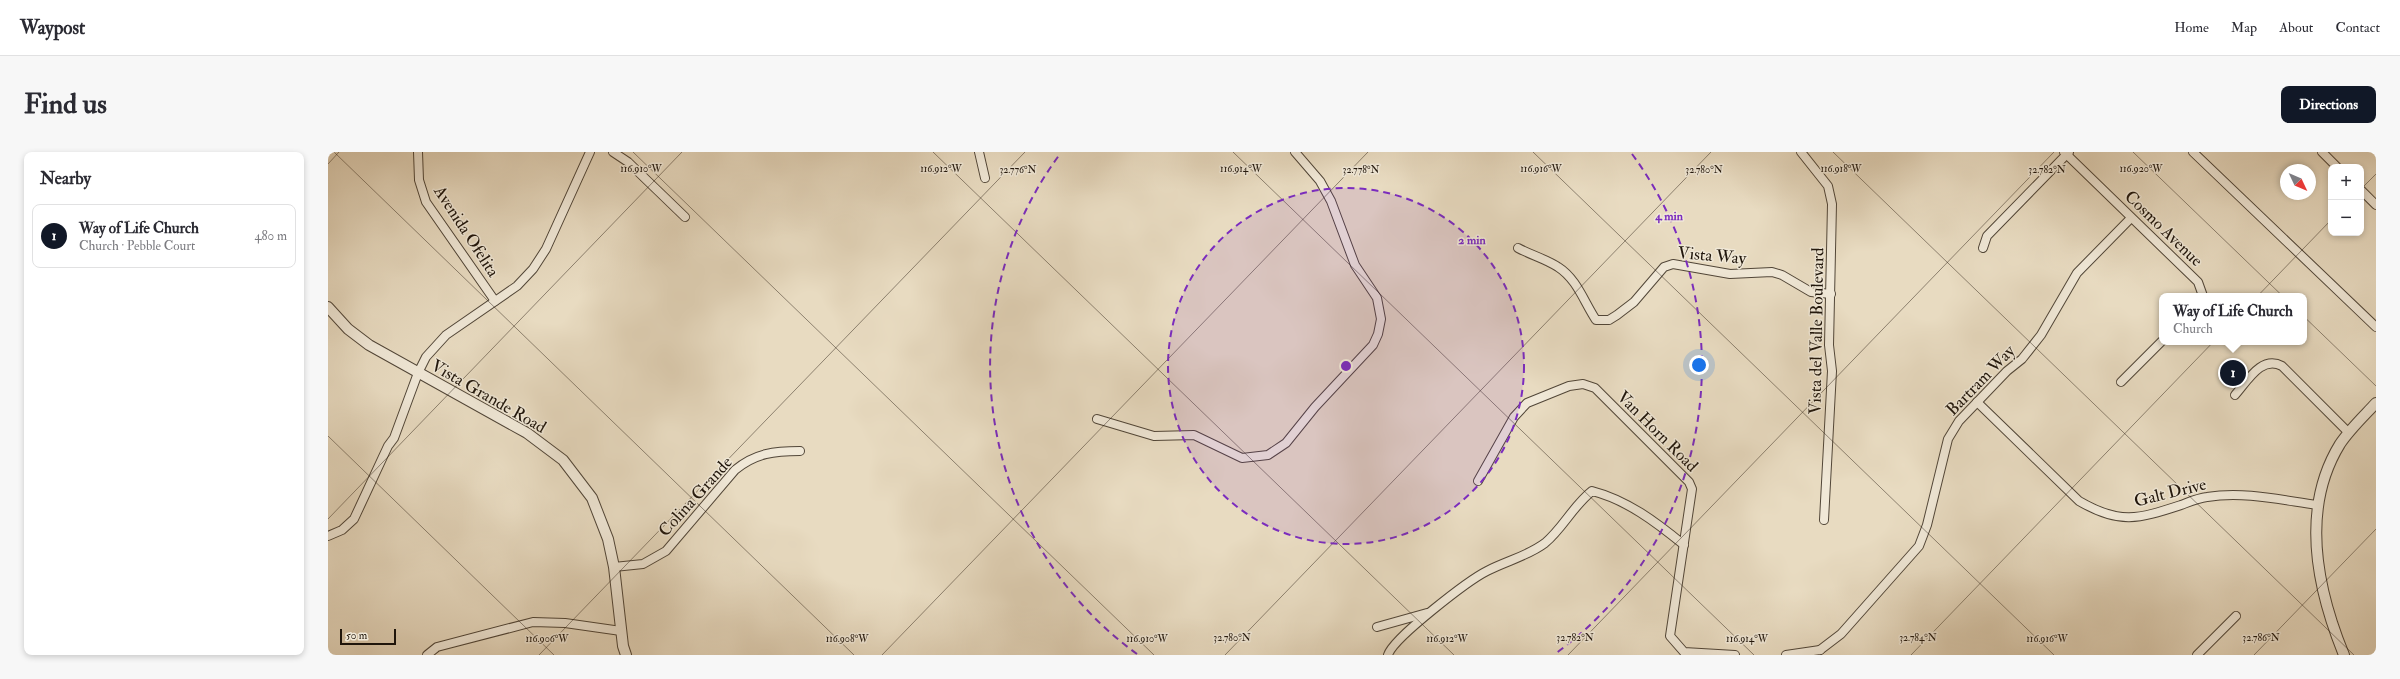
<!DOCTYPE html>
<meta charset="utf-8">
<style>
body{margin:0;font-family:"IM FELL Double Pica",serif;background:#f7f7f7;color:#2b2b33}
.controls{position:absolute;right:12px;top:12px;display:grid;overflow:hidden;border-radius:8px;box-shadow:0 2px 6px #0003}
.controls button{width:36px;height:36px;display:grid;place-items:center;padding:0;border:0;border-bottom:1px solid #e1e1e2;background:#fff;color:#2b2b33;font:20px sans-serif}
.compass{position:absolute;left:1952px;top:12px;width:36px;height:36px;border-radius:50%;background:#fff;box-shadow:0 2px 6px #0003;rotate:134deg}
.scale{position:absolute;left:12px;bottom:10px;width:56px;box-sizing:border-box;padding-left:4px;border:2px solid #1f150b;border-top:0;font-size:11px;line-height:14px;white-space:nowrap;color:#1f150b;-webkit-text-stroke:3px #f0e8d7;paint-order:stroke}
.you{position:absolute;left:1371px;top:213px;width:14px;height:14px;margin:-10px;border:3px solid #fff;border-radius:50%;background:#1a73e8;box-shadow:0 0 0 6px #1a73e833}
.badge{display:grid;place-items:center;width:26px;height:26px;border-radius:50%;background:#111827;color:#fff;font-size:13px;font-weight:700}
.pin{position:absolute;translate:-50% -50%;border:2px solid #fff;box-shadow:0 1px 4px #0006}
.popup{position:absolute;left:1831px;top:141px;width:148px;height:52px;box-sizing:border-box;display:grid;place-content:center;border-radius:8px;background:#fff;filter:drop-shadow(0 1px 3px #0005);font-size:13px;white-space:nowrap;color:#7c7c81}
.popup b{font-size:15px;color:#2b2b33}
.popup::after{content:'';position:absolute;left:50%;top:100%;margin-left:-8px;border:8px solid transparent;border-top-color:#fff}
.list{margin:0;padding:0;list-style:none}
h2{display:flex;justify-content:space-between;align-items:center;height:52px;margin:0;padding:0 16px;font-size:17px}
h2 small{font-size:13px;font-weight:400;color:#7c7c81}
.list li{display:grid;grid-template-columns:26px 1fr auto;gap:12px;align-items:center;box-sizing:border-box;height:64px;margin:0 8px 8px;padding:0 8px;border:1px solid #e1e1e2;border-radius:8px}
.list b{display:block;font-size:15px;white-space:nowrap}
.list p{margin:0;font-size:13px;white-space:nowrap;color:#7c7c81}
.list em{font-size:13px;font-style:normal;color:#7c7c81}
.map{position:relative;flex:none;width:2048px;height:503px;overflow:hidden;border-radius:8px}
header{display:flex;align-items:center;gap:24px;box-sizing:border-box;height:56px;padding:0 20px;background:#fff;border-bottom:1px solid #e1e1e2}
header strong{font-size:19px}
nav{display:flex;gap:22px;margin-inline-start:auto;font-size:14px}
.intro{display:flex;align-items:center;justify-content:space-between;box-sizing:border-box;height:96px;padding:0 24px}
h1{margin:0;font-size:28px}
.button{padding:10px 18px;border-radius:8px;background:#111827;color:#fff;font-size:14px;font-weight:700}
main{display:flex;gap:24px;padding:0 24px}
aside{flex:1;background:#fff;border-radius:8px;box-shadow:0 2px 6px #0003}
.map>svg:first-child{display:block}
.lines{fill:none;stroke-linecap:round;stroke-linejoin:round}
.minor-casing{stroke:#514638;stroke-width:10}
.tertiary-casing{stroke:#514638;stroke-width:12}
.minor{stroke:#f0e8d7;stroke-width:8}
.tertiary{stroke:#f0e8d7;stroke-width:10}
.ticks{fill:none;stroke:#1f150b;stroke-width:1;stroke-opacity:0.45}
.ring{fill:none;stroke:#7b2cbf;stroke-width:2;stroke-dasharray:7 5}
.labels{text-anchor:middle;stroke-width:3;stroke-linejoin:round;paint-order:stroke}
.street-label{font-size:17px;fill:#1f150b;stroke:#f0e8d7}
.ticks-label{font-size:10px;text-anchor:middle;fill:#1f150b;stroke:#f0e8d7;stroke-width:3;stroke-linejoin:round;paint-order:stroke}
.centre{fill:#7b2cbf;stroke:#f0e8d7;stroke-width:2}
.ring-label{font-size:12px;text-anchor:middle;font-weight:bold;fill:#7b2cbf;stroke:#f0e8d7;stroke-width:3;stroke-linejoin:round;paint-order:stroke}
</style>
<header>
<strong>Waypost</strong>
<nav><a>Home</a><a>Map</a><a>About</a><a>Contact</a></nav>
</header>
<div class="intro"><h1>Find us</h1><a class="button">Directions</a></div>
<main>
<aside>
<h2>Nearby<small></small></h2>
<ul class="list">
<li><span class="badge">1</span><div><b>Way of Life Church</b><p>Church · Pebble Court</p></div><em>480 m</em></li>
</ul>
</aside>
<div class="map">
<svg width="2048" height="503" viewBox="0 0 2048 503">
<rect width="100%" height="100%" fill="#e8dbc1"/>
<filter id="stains"><feTurbulence type="fractalNoise" baseFrequency=".005" numOctaves="4"/><feColorMatrix values="0 0 0 0 .2 0 0 0 0 .09 0 0 0 0 .02 0 0 0 .5 -.17"/></filter>
<radialGradient id="worn" r=".72"><stop offset=".6" stop-color="#630" stop-opacity="0"/><stop offset="1" stop-color="#630" stop-opacity=".3"/></radialGradient>
<g class="lines">
<g class="minor-casing">
<g id="minor">
<path d="M90,0l1,28 7,22 69,99"/>
<path d="M285,0l15,10 57,55"/>
<path d="M651,0l6,26"/>
<path d="M1473,0l27,34 4,18 -3,141 3,26 -8,149"/>
<path d="M1736,0l134,130 5,14"/>
<path d="M1865,0l183,175"/>
<path d="M1994,0l15,15"/>
<path d="M2033,38l15,15"/>
<path d="M1190,96c13,7 28,11 40,19 19,12 26,35 38,53h13l8,-5 17,-13 30,-35 9,-3 57,10 42,-2 10,3 29,17 20,2"/>
<path d="M1655,96l4,-12 80,-82"/>
<path d="M1793,230l41,-41"/>
<path d="M1907,243c13,-15 27,-40 47,-29l66,66"/>
<path d="M1649,250l102,99c41,24 59,18 102,4 8,-3 17,-7 26,-8 37,-6 74,3 110,8"/>
<path d="M769,267l57,17 40,-1 48,23 26,-3 18,-12 29,-36 58,-62 5,-11 3,-15 -4,-21 -22,-33 -24,-64 -11,-20 -25,-29"/>
<path d="M1150,329l36,-64 13,-14 42,-17 14,-2 12,4 94,94 3,7 -22,147 14,16 51,3"/>
<path d="M0,384l14,-6 12,-11 34,-73 6,-8 24,-65 8,-16 20,-22 71,-49 16,-17 13,-20 44,-97"/>
<path d="M286,415l29,-3 23,-13 69,-81c20,-17 40,-19 65,-19"/>
<path d="M1049,475l50,-14"/>
<path d="M1492,498l21,-16 78,-88 8,-21 21,-86 11,-18 48,-50 15,-12 19,-24 36,-62 54,-55"/>
<path d="M99,503l10,-8 96,-25 32,1 56,8"/>
<path d="M1060,503c5,-17 81,-75 99,-84 19,-10 41,-15 58,-28 18,-15 28,-37 47,-52 35,9 64,31 92,54"/>
<path d="M1458,503l34,-5"/>
<path d="M1869,503l39,-39"/>
</g>
</g>
<g class="tertiary-casing">
<g id="tertiary">
<path d="M1739,2l1,-2"/>
<path d="M0,155l20,22 21,16 158,88 36,27 29,38 16,41 6,28 9,79 3,9"/>
<path d="M2016,503c-27,-66 -44,-146 -4,-211 10,-15 24,-28 36,-41"/>
</g>
</g>
<use href="#minor" class="minor"/>
<use href="#tertiary" class="tertiary"/>
</g>
<path class="ticks" d="M6,0l520,503M305,0l521,503M605,0l521,503M905,0l521,503M1205,0l521,503M1505,0l521,503M1805,0l243,234M0,12l11,-12M2033,37l15,-15M0,284l226,219M0,367l354,-367M211,503l486,-503M554,503l486,-503M897,503l486,-503M1240,503l486,-503M1583,503l420,-435M1926,503l122,-126"/>
<circle cx="1018" cy="214" r="178" fill="#7b2cbf" fill-opacity=".12"/>
<g class="ring">
<circle cx="1018" cy="214" r="178"/>
<path d="M809 502A356 356 0 0 1 732 2M1304 2A356 356 0 0 1 1227 502"/>
</g>
<g class="labels">
<g class="street-label">
<text transform="translate(1836 76) rotate(44)" y="6">Cosmo Avenue</text>
<text transform="translate(139 79) rotate(57)" y="6">Avenida Ofelita</text>
<text transform="translate(1384 103) rotate(5)" y="6">Vista Way</text>
<text transform="translate(1488 179) rotate(-89)" y="6">Vista del Valle Boulevard</text>
<text transform="translate(1652 228) rotate(-46)" y="6">Bartram Way</text>
<text transform="translate(161 244) rotate(30)" y="6">Vista Grande Road</text>
<text transform="translate(1330 279) rotate(45)" y="6">Van Horn Road</text>
<text transform="translate(1842 340) rotate(-14)" y="6">Galt Drive</text>
<text transform="translate(367 344) rotate(-48)" y="6">Colina Grande</text>
</g>
</g>
<g class="ticks-label">
<text x="313" y="20">116.910°W</text>
<text x="613" y="20">116.912°W</text>
<text x="913" y="20">116.914°W</text>
<text x="1213" y="20">116.916°W</text>
<text x="1513" y="20">116.918°W</text>
<text x="1813" y="20">116.920°W</text>
<text x="690" y="21">32.776°N</text>
<text x="1033" y="21">32.778°N</text>
<text x="1376" y="21">32.780°N</text>
<text x="1719" y="21">32.782°N</text>
<text x="904" y="489">32.780°N</text>
<text x="1247" y="489">32.782°N</text>
<text x="1590" y="489">32.784°N</text>
<text x="1933" y="489">32.786°N</text>
<text x="219" y="490">116.906°W</text>
<text x="519" y="490">116.908°W</text>
<text x="819" y="490">116.910°W</text>
<text x="1119" y="490">116.912°W</text>
<text x="1419" y="490">116.914°W</text>
<text x="1719" y="490">116.916°W</text>
</g>
<circle cx="1018" cy="214" r="6" class="centre"/>
<g class="ring-label">
<text x="1341" y="68">4 min</text>
<text x="1144" y="92">2 min</text>
</g>
<rect width="100%" height="100%" filter="url(#stains)"/>
<rect width="100%" height="100%" fill="url(#worn)"/>
</svg>
<div class="controls">
<button>+</button>
<button>−</button>
</div>
<svg class="compass" viewBox="-18 -18 36 36"><path d="M0-13l5 13h-10z" fill="#e53935"/><path d="M0 13l5-13h-10z" fill="#7c7c81"/></svg>
<div class="scale">50 m</div>
<div class="you"></div>
<div class="pin badge" style="left:1905px;top:221px">1</div>
<div class="popup"><b>Way of Life Church</b>Church</div>
</div>
</main>
